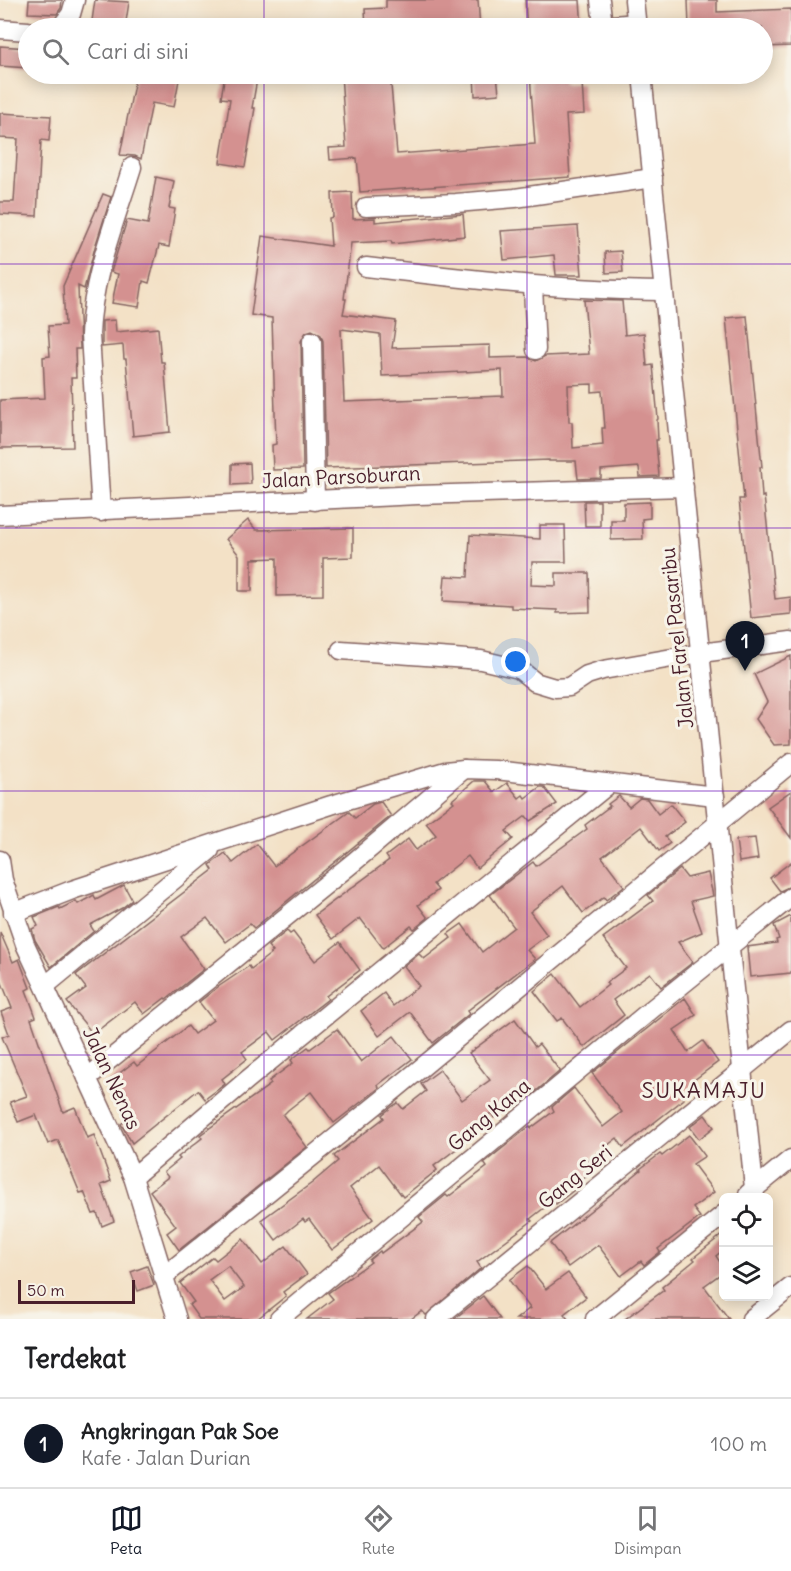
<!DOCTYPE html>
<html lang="id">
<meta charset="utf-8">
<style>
body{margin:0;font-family:Delius,sans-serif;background:#f2f2f2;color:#202124}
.controls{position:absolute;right:18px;bottom:18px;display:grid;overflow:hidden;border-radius:9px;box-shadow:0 3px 15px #0003}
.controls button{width:54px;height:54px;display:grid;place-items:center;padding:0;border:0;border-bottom:2px solid #e0e0e0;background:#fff;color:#202124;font:30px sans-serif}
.scale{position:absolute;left:18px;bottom:15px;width:117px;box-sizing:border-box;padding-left:6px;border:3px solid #4a1f2b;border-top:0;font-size:16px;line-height:21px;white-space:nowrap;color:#4a1f2b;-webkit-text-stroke:4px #f7f3e8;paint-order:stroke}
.you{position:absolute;left:516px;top:662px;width:21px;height:21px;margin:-15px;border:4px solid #fff;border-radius:50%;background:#1a73e8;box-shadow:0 0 0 9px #1a73e833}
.badge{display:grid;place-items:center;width:39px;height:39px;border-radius:50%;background:#111827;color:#fff;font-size:20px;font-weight:700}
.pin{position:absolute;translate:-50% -50px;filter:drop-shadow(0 2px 3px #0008)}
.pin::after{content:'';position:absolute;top:32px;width:21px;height:18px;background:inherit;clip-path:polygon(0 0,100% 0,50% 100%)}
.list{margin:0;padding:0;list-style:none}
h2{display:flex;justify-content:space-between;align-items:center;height:78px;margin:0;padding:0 24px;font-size:26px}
h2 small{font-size:20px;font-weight:400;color:#757577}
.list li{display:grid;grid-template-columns:39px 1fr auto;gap:18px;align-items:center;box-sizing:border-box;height:90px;padding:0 24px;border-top:2px solid #e0e0e0}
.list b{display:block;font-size:22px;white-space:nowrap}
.list p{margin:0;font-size:20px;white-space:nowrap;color:#757577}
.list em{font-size:20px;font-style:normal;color:#757577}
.icon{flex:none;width:33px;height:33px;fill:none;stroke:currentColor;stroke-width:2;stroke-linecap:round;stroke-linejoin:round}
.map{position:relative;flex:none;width:791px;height:1319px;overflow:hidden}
.search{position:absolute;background:#fff;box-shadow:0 3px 15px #0003;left:18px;right:18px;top:18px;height:66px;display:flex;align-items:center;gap:15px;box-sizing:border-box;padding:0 21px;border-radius:33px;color:#757577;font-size:22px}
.sheet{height:168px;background:#fff}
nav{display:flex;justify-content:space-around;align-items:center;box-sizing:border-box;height:84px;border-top:2px solid #e0e0e0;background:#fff;font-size:16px;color:#757577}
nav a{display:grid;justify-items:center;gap:3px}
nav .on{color:#111827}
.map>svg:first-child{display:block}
.building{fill:#d49190;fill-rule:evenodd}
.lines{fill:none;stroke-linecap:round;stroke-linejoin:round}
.minor-casing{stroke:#856361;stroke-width:21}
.minor{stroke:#fff;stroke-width:18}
.grid{fill:none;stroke:#7b2cbf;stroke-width:1.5;stroke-opacity:0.55}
.labels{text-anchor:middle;stroke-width:6;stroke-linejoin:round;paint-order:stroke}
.street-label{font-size:20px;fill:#4a1f2b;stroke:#f7f3e8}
.quarter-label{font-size:22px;letter-spacing:1.5px;fill:#4a1f2b;stroke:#f7f3e8}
</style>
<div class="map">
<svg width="791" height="1319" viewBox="0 0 791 1319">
<rect width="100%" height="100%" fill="#f7f3e8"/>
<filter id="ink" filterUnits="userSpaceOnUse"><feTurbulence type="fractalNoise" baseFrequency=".0167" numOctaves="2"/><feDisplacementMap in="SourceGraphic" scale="12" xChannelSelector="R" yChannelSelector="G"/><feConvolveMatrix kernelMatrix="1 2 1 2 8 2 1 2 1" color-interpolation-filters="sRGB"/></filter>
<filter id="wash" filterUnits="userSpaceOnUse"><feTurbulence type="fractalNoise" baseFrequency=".008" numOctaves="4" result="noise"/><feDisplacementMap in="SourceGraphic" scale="24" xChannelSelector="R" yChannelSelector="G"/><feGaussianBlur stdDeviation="1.35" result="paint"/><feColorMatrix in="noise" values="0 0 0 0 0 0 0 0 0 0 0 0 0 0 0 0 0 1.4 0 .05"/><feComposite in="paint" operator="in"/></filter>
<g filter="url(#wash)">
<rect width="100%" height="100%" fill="#f3e1c6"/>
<g id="blocks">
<g class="building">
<path d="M29,0h33l-1,8 -4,6 -29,-1z"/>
<path d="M95,0l34,2 -4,26h-34z"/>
<path d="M386,0h92l2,28h-114l-1,-19 21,-1z"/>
<path d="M525,0h55l2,28h-55z"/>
<path d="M688,0h29v12l74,-3v37l-29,1v-19h-73z"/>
<path d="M0,46l28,2v20l-28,-2z"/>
<path d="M136,74l43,6 -5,27 -22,-4 -11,56 -6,-3 -15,-1z"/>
<path d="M225,74l32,5 -5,29h3l-10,59 -25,-4 10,-64 -9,-1z"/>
<path d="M341,74h49l7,80 138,-10 -5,-70h33l1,9 18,-1 2,32 -18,1 4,62 -210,15 -3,-34 -27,2 -1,-12 17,-1z"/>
<path d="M474,74h23l2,20 -24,2z"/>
<path d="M0,113l51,3 -2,25 -8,-1 -4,76 -37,-2v-12h14l4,-63 -18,-1z"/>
<path d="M156,177l18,4 -5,27 6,1 -6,38 -10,-2 -10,38 -6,-2 -4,26 -27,-4 6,-29 -7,-2 16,-52 21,4z"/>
<path d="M352,192l1,27 22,-1v4l88,-8 2,22 -73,8 -1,-3 -40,2 -7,56h2l-3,15 53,7 -4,27 98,-3v13l37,-1 9,4 9,-5 44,-2 -5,-54 38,1 3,34 19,-2 3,33 6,-1 5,54 -1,1 1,20h-2l3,36 -19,1 -1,-10 -38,3v8l-23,1 -2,-18h-27v-1l-223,8 -3,-127 -2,-6 -9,-5 -6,2 -5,9 2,128 -30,1 -1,-25 4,-1 -4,-126 -21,-3 11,-79 69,10 -2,-28 4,-1 -1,-24zM341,329l39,5 2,42 120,-6 1,26 -159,6zM592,384v8l10,-1 3,37h-3l1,17 -30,3 -1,-26h-3l-1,-37z"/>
<path d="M103,194l8,3 -16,50 -11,42 -6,-3 2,63h-5l1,29h-5l2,69 -73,1v-48l45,-2 -2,-41 7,-1 -2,-30 17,-1 -2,-39z"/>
<path d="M578,226l4,49h-26l-2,-20 -50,5 -3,-29z"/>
<path d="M621,251l2,21 -17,1 -1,-21z"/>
<path d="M747,316l15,151h-2l2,30 2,-1 11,103 16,-2v17l-40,4 -12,-119h5l-18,-181z"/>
<path d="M115,320l1,12 42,-4 3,34h3l6,70 -37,4 -7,-77h-2l-1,-14 -21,2v-26z"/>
<path d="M250,463l1,21 -19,1v-21z"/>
<path d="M584,501h16v25h-15z"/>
<path d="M650,502v16l-8,1 1,20 -32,1v-20h13v-17z"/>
<path d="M248,520l8,10 97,-2v29l-30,1v37l-46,1v-38l-25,1v32h-13v-36l-13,-16z"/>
<path d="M540,525h25l1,37h-34l-1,23 25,1v-13h33l1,39 -33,1v-3l-46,-2v-3l-68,-4 2,-25 23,1 2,-42 70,4z"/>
<path d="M791,656v88l-17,1 -18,-26 11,-17 -13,-28z"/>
<path d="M474,781h11l9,11 13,-9 12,15 4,-3 2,3 15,-11h4l13,17 -27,17 -4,-5 -20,15 7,8 -36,29 -9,-12 -35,28 5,6 -20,15 10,13 -14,11 -3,-3 -28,22 -23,-30 -27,21 -18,-24 74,-55 -3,-4 22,-17 8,11 20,-15 -10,-12 28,-21 -2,-2z"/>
<path d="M791,791v47l-23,-31z"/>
<path d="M619,796l10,11 11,-9 7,1 11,15 13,-10 14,18 -20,15 5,6 -11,8 -18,-24 -39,30 22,29 -18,14 -2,-3 -21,16 -20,-27 -33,26 17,23 -20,15 8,9 -68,52 2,3 -36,29 -23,-31 -31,24 -18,-25 23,-18 9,13 26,-20 -15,-20 15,-12 5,5 27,-21 -3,-4 14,-10 20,28 32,-25 -24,-32 43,-33 3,4 51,-37 -2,-4 25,-19 -2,-2z"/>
<path d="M381,802l10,14 -137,112 -4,-4 -24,18 -19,-24 -26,19 23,32 -38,30 -1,-1 -21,16 -9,-12 -42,32 -26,-32 19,-14 -10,-13 137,-105 -3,-5 15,-12 8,10 24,-19 17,22 75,-54 6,6 18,-14z"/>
<path d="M755,838l3,21 -19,3 -3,-22z"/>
<path d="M791,862v24l-11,5 -10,-13z"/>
<path d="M680,869l7,9 21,-5 5,23 -22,5 11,31 -24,10 15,20 -32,25 -11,-14 -37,27 11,15 -40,32 -22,-29 -5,3 -23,-30 21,-17 25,33 28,-22 -2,-2 20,-15 -23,-30 50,-37 -5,-6z"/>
<path d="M124,885l8,15 -10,8 -32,17 4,6 -43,36 -16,-27 -3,-11 6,-3 -4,-9 25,-10 1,2 16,-8 2,3 16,-9 2,5z"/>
<path d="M791,916v57l-41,4 -3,-30 30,-4 -1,-3 3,-1 -5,-14z"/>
<path d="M287,931l3,3 3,-2 22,29 25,-19 20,28 -34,26 2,3 -53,41 -6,-8 -27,20 5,7 -25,20 3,5 -20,15 -7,-9 -66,53 -11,-19 12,-9 -25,-33 26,-20 3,4 51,-40 6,8 19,-14 -14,-18 19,-15 31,-21 2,3 22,-17 -5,-6z"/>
<path d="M0,932l13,30 6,-3 11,29 -4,2 10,27 -5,2 32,93 12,-5 12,31 7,-3 17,46 -10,4 13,36 -12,5 -5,-13 -4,1 -9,-22 -4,1 -22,-53 -10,4 -12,-29 -18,7 -8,-20 17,-6 -25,-59 7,-3 -8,-22 11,-4 -12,-30z"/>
<path d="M685,998l11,17 -22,15 14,22 15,-11 15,21 -28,21 2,2 -11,9 3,5 -61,48 -6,-9 -33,26 7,9 -19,14 2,3 -18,14 -3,-3 -23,18 2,2 -55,41 4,6 -55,47 -4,-4 -11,8h-104l26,-20 -5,-6 43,-31 -2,-2 11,-9 1,2 42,-31 -4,-5 27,-22 2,2 39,-30 -3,-4 46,-37 1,2 23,-17 -2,-4 22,-19 29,39 19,-15 -30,-39z"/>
<path d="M515,1019l20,28 4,-3 21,27 -38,32 -3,-4 -25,19 -3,-5 -31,24 4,6 -30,23 3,4 -34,27 -24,-32 -29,23 23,31 -41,31 -23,-31 -4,3 -2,-3 -27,21 -15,-20 51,-37 26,-22 -4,-5 50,-38 -2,-3 11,-9 5,-3 5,6 23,-18 -5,-7 19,-14 22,30 28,-20 -21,-27z"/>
<path d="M337,1029l24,33 33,-26 18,23 -34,26 1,3 -45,35 -23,-31 -23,18 -5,5 24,32 -128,103 -12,-17 9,-7 -26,-35 18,-14 -4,-5 16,-13 -2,-2 24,-19 -2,-3 71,-51 -2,-3 24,-18 -2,-3 17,-13 2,2z"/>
<path d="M705,1115l9,12 -15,12 -9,-12z"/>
<path d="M689,1135l16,21 -12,8 21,28 -21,16 7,9 -42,32 2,3 -16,13 -3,-4 -20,15 -23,-31 -30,22 -18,-24 69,-55 22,-18 -1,-1 20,-15 2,2z"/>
<path d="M723,1234v16l-7,6 7,11v5l-19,14 25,33h-104l39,-29 -2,-3 33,-27 -2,-2z"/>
<path d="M243,1239l19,25 24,-18 21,28 -24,18 3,4 -29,23h-58l-10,-14 5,-3 -14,-19 33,-26 3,3zM228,1266l16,21 -19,14 -16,-21z"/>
<path d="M147,1266l7,19 -16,6 -7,-19z"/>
<path d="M528,1266l18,23 22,-16 18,24 -22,17 4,5h-52l14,-11 -21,-28z"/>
<path d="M483,1296l17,23h-46z"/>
</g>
</g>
</g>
<g filter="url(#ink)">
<use href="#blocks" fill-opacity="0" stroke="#856361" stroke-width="1.5"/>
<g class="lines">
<g class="minor-casing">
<g id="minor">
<path d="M600,0l3,26"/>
<path d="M634,0l3,28"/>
<path d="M60,28l11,-14 4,-14"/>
<path d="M599,28l4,-2 33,-3"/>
<path d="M0,29l28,2"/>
<path d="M642,74l113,1124"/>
<path d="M366,207l90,-4 59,-5 138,-20"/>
<path d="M366,267c99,12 197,23 297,24"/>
<path d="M533,286l3,64"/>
<path d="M312,341l3,160"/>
<path d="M101,512l-11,-177c2,-58 25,-113 42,-168"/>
<path d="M0,515l418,-20 266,-8"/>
<path d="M341,650l140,10 38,9 16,13 20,6 14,-1 18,-12 16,-5 98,-17 90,-12"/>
<path d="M0,860l3,20 22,64 108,233 44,142"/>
<path d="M13,913l59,-23 259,-85 114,-34 19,-2 32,1 219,26"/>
<path d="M45,986l165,-136"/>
<path d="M87,1078l268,-217 109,-92"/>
<path d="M133,1177l114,-97 362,-296"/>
<path d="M748,1194l43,-35"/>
<path d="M163,1277l229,-185 399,-329"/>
<path d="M279,1319l373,-310 139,-112"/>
<path d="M436,1319l355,-289"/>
<path d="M595,1319l129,-105"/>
<path d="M751,1319l40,-32"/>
</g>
</g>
<use href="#minor" class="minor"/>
</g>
</g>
<path class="grid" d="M264,0v28M527,0v28M264,74v1245M527,74v1245M0,264h791M0,528h791M0,791h791M0,1055h791"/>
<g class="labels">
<g class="street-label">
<text transform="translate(341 477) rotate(-3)" y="7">Jalan Parsoburan</text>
<text transform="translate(677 638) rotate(-96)" y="7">Jalan Farel Pasaribu</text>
<text transform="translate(112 1078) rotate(65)" y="7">Jalan Nenas</text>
<text transform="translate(489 1115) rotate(-40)" y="7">Gang Kana</text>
<text transform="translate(575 1177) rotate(-39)" y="7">Gang Seri</text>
</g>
<g class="quarter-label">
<text x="704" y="1098">SUKAMAJU</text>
</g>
</g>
</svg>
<div class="controls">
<button><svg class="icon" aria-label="locate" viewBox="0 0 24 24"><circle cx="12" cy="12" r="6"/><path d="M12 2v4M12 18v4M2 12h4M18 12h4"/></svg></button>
<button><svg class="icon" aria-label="layers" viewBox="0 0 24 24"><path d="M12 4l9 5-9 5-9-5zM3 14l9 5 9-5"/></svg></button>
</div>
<div class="scale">50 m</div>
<div class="you"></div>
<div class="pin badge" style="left:745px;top:671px">1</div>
<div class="search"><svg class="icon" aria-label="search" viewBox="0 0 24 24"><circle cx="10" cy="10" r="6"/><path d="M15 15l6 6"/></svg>Cari di sini</div>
</div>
<section class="sheet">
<h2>Terdekat<small></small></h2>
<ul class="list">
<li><span class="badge">1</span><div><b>Angkringan Pak Soe</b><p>Kafe · Jalan Durian</p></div><em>100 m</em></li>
</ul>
</section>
<nav>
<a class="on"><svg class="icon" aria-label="map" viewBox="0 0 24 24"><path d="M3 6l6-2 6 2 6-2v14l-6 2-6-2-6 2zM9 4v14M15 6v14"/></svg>Peta</a>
<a><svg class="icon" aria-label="directions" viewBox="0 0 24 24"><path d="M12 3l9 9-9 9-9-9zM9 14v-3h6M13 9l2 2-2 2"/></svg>Rute</a>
<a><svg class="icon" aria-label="saved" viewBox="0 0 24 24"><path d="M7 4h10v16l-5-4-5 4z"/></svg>Disimpan</a>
</nav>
